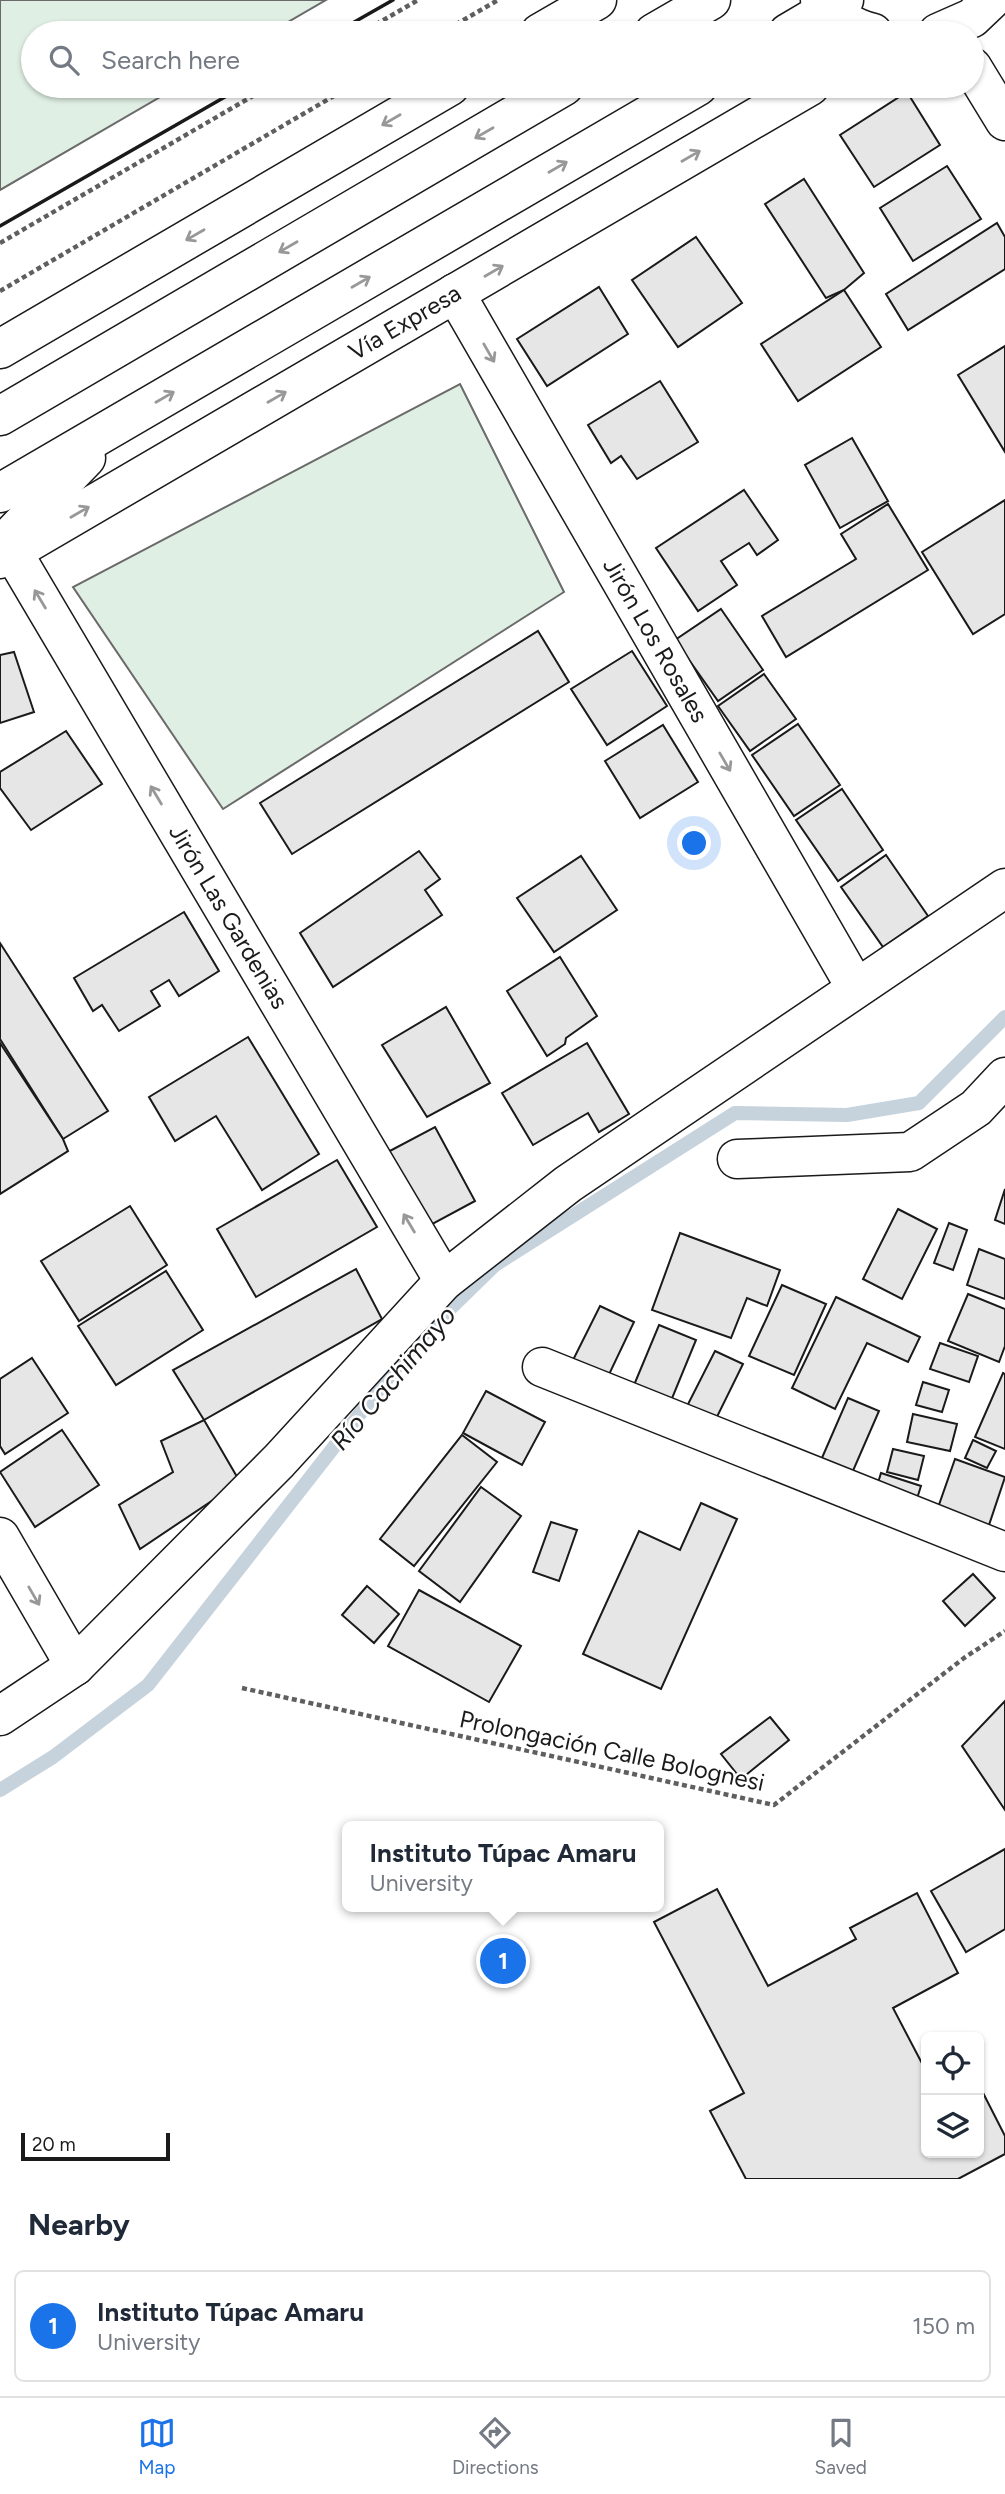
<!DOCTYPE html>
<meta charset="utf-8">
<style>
body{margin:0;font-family:Figtree,sans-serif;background:#f6f6f7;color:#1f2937}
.controls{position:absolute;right:21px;bottom:21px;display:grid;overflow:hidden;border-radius:10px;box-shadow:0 2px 5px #0004}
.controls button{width:63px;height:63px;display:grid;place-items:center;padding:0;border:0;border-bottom:2px solid #e0e1e3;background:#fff;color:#1f2937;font:35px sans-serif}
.scale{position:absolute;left:21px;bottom:18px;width:149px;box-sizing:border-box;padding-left:7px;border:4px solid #1a1a1a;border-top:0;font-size:19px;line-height:24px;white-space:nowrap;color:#1a1a1a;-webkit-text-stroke:5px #fff;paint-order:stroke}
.you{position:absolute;left:695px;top:844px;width:24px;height:24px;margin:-18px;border:5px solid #fff;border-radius:50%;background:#1a73e8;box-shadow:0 0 0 10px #1a73e833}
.badge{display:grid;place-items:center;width:46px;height:46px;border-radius:50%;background:#1a73e8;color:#fff;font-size:23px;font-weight:700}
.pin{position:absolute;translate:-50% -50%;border:4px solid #fff;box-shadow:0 2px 7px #0006}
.popup{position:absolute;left:342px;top:1821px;width:322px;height:91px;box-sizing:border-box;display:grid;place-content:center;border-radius:10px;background:#fff;filter:drop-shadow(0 2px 5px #0005);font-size:23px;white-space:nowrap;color:#747a83}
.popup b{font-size:26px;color:#1f2937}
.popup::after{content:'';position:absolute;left:50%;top:100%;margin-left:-14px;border:14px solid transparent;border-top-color:#fff}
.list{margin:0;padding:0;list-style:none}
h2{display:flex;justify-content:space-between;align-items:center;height:91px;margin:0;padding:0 28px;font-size:30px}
h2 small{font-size:23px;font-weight:400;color:#747a83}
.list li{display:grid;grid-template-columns:46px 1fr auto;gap:21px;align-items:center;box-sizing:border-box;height:112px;margin:0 14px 14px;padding:0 14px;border:2px solid #e0e1e3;border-radius:10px}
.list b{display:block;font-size:26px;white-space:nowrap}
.list p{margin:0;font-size:23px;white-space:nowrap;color:#747a83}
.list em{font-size:23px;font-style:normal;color:#747a83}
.icon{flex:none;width:38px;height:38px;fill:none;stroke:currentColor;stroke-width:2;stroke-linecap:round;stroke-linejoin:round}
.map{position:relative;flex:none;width:1005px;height:2179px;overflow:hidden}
.search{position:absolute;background:#fff;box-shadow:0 2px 5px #0004;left:21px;right:21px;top:21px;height:77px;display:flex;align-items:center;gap:18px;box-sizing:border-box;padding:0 24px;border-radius:38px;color:#747a83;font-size:26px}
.sheet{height:217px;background:#fff}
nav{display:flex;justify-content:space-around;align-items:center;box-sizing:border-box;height:98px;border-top:2px solid #e0e1e3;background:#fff;font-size:19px;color:#747a83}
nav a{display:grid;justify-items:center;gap:4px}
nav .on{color:#1a73e8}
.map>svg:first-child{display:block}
.green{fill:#e0efe3;stroke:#6a6a6a;stroke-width:2}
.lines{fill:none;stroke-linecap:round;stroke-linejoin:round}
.stream{stroke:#c6d2dc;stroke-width:14}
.building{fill:#e6e6e6;stroke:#1a1a1a;stroke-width:2}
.minor-casing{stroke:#1a1a1a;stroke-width:41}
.secondary-casing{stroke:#1a1a1a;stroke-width:41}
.primary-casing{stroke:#1a1a1a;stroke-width:41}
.path{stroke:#5f5f5f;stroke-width:4.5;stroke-dasharray:5 3.5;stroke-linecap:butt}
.minor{stroke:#fff;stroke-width:38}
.secondary{stroke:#fff;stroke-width:38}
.primary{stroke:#fff;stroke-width:38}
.wall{stroke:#1a1a1a;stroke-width:3.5}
.oneway{stroke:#989898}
.labels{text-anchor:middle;stroke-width:5;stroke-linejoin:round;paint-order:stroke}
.street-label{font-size:24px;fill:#1a1a1a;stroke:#fff}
.water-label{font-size:26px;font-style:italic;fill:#1a1a1a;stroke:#fff}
</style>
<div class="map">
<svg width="1005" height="2179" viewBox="0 0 1005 2179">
<rect width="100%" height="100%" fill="#fff"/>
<g class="green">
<path d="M0,0h326l-57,33h-236v53h146l-179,104z"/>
<path d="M460,384l104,208 -341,217 -150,-222z"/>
</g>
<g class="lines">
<path class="stream" d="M0,1790l53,-33 95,-72 268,-343 79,-77 240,-152 112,2 72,-12 86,-86"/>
</g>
<g class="building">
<path d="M907,92l33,53 -66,42 -34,-52z"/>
<path d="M947,166l34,53 -68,42 -33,-53z"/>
<path d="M804,179l60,94 -20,17 -18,8 -61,-94z"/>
<path d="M997,223l8,14v32l-97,61 -22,-36z"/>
<path d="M696,237l46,66 -64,44 -46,-67z"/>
<path d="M599,287l29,47 -81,52 -30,-47z"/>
<path d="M844,290l37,57 -83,54 -37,-57z"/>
<path d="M1005,346v106l-47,-77z"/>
<path d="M660,381l38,61 -61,37 -16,-23 -10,7 -23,-38z"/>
<path d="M852,438l36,63 -48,27 -35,-63z"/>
<path d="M744,490l34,50 -21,15 -8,-12 -28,18 16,24 -39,26 -42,-63z"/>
<path d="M1005,500v114l-32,20 -51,-82z"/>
<path d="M888,504l40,66 -142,87 -24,-41 94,-57 -15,-25z"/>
<path d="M721,609l42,61 -45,31 -43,-61z"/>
<path d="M538,631l31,51 -277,172 -32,-51z"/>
<path d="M632,651l35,55 -60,39 -36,-56z"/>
<path d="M14,652l20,60 -34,11v-68z"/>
<path d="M764,674l32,45 -46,32 -32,-45z"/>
<path d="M798,724l42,61 -46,31 -42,-61z"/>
<path d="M663,725l35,57 -58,36 -35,-57z"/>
<path d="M66,731l36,53 -71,46 -31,-42v-16z"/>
<path d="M842,789l41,61 -45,31 -42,-61z"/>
<path d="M419,851l21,28 -15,11 17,25 -109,72 -33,-54z"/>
<path d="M886,855l42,61 -45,31 -42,-60z"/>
<path d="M581,856l36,54 -63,42 -37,-54z"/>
<path d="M184,912l35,59 -40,25 -10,-16 -18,11 9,15 -41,25 -17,-26 -9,6 -19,-33z"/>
<path d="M0,943l108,168 -45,28 -63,-100z"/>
<path d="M560,957l37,59 -31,22 -1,6 -18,12 -40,-65z"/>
<path d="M446,1007l44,76 -63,34 -45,-72z"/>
<path d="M248,1037l71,117 -57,36 -46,-74 -41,25 -26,-44z"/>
<path d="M0,1043l63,96 5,12 -68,43z"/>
<path d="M587,1043l42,71 -30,18 -11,-19 -55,32 -31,-52z"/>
<path d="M435,1127l40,74 -50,27 -39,-75z"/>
<path d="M337,1160l40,67 -121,70 -39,-68z"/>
<path d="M1005,1189v35l-10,-4z"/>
<path d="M130,1206l37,59 -88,56 -38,-60z"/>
<path d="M898,1209l39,20 -35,70 -39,-20z"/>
<path d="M949,1223l18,7 -14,40 -19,-7z"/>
<path d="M680,1233l100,37 -13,36 -20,-8 -16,40 -79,-28z"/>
<path d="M979,1249l26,10v40l-38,-14z"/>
<path d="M356,1269l26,50 -178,101 -31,-50z"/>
<path d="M166,1271l37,59 -87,55 -38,-59z"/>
<path d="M782,1285l44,19 -32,71 -45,-19z"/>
<path d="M968,1294l37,15v37l-6,16 -51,-21z"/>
<path d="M836,1297l84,40 -12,25 -41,-19 -32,66 -43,-21z"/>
<path d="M600,1306l34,16 -30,63 -35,-17z"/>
<path d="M659,1325l37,15 -30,73 -37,-16z"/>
<path d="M940,1343l38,13 -9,26 -39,-13z"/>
<path d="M715,1351l28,13 -32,65 -29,-13z"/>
<path d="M32,1358l36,55 -63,41 -5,-8v-67z"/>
<path d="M1003,1373l2,1v75l-30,-12z"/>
<path d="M923,1382l26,8 -7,22 -26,-7z"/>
<path d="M486,1391l59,31 -23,43 -59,-32z"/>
<path d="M848,1398l31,13 -30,69 -31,-13z"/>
<path d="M913,1414l44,10 -7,27 -43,-9z"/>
<path d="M204,1420l36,62 -100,67 -21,-44 54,-33 -12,-31z"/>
<path d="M62,1430l37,55 -64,42 -35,-55z"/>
<path d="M462,1435l35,27 -83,104 -34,-27z"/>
<path d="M973,1440l23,11 -9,17 -22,-10z"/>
<path d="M893,1449l31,7 -6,24 -31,-8z"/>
<path d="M955,1459l50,18 -21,63 -51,-18z"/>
<path d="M881,1473l40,13 -8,25 -40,-12z"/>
<path d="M481,1487l40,29 -61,86 -41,-31z"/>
<path d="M701,1503l36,16 -76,170 -78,-35 56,-123 41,19z"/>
<path d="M551,1522l26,8 -18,51 -26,-9z"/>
<path d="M973,1574l22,24 -30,28 -22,-25z"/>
<path d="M367,1586l32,28 -25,29 -32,-28z"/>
<path d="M419,1590l102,56 -32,56 -101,-56z"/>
<path d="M1005,1701v109l-43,-64z"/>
<path d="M770,1717l19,23 -48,39 -20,-25z"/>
<path d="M1005,1849v80l-39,23 -35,-61z"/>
<path d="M717,1889l51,97 88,-47 -6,-11 67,-35 41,80 -65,35 33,63v82h53v-68l26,51v18l-47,25h-212l-36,-68 34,-18 -90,-171z"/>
</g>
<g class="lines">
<g class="minor-casing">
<g id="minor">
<path d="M972,67l33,54"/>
<path id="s1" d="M455,293l401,695"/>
<path id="s2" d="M12,551l432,730"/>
<path d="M737,1159l173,-7 66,-44 29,-31"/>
<path d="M542,1367l463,185"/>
<path d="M0,1537l75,129"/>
<path d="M0,1716l75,-50 204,-205 165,-180 124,-97 437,-296"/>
</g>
</g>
<g class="secondary-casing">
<g id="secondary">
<path d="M820,0c13,16 33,28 53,33"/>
<path d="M540,33l57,-33"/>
<path d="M938,33l34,-15 19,-18"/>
<path d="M0,349l450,-263"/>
<path id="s3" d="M0,559l810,-473"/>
</g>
</g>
<g class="primary-casing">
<g id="primary">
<path d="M654,33l57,-33"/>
<path d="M788,33l56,-33"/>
<path d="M0,416l564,-330"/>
<path d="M0,493l698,-407"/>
<path d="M0,547l86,-89"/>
</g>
</g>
<g class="path">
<path d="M361,33l57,-33"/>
<path d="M441,33l57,-33"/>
<path d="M0,243l270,-157"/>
<path d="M0,291l351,-205"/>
<path d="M242,1688l532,117 190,-147 41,-27"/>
</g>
<use href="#minor" class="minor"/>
<use href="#secondary" class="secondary"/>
<use href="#primary" class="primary"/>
<g class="wall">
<path d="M335,33l58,-33"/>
<path d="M0,226l244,-140"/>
</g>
</g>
<defs><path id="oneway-shaft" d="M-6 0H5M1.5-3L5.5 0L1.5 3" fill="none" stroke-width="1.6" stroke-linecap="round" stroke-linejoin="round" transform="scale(1.75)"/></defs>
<g class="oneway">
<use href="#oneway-shaft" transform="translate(391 120) rotate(150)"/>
<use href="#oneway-shaft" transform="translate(484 133) rotate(150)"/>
<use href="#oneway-shaft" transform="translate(691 156) rotate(-30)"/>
<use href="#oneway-shaft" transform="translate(558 167) rotate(-30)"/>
<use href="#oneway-shaft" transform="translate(195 235) rotate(150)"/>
<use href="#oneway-shaft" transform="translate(288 247) rotate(150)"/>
<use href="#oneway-shaft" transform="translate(494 271) rotate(-30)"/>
<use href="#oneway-shaft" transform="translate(361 282) rotate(-30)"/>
<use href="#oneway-shaft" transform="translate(489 353) rotate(60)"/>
<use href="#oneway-shaft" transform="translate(165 397) rotate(-30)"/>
<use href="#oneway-shaft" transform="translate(277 397) rotate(-30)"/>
<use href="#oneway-shaft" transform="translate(80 512) rotate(-30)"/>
<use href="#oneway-shaft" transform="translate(40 599) rotate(-121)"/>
<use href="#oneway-shaft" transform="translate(725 762) rotate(60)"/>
<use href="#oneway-shaft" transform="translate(156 795) rotate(-121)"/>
<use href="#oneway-shaft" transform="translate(409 1223) rotate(-121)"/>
<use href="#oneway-shaft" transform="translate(34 1596) rotate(60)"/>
</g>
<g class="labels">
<g class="street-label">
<text dy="8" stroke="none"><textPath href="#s3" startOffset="469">Vía Expresa</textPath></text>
<text dy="8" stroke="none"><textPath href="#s1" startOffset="401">Jirón Los Rosales</textPath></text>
<text dy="8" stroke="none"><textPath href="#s2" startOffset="425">Jirón Las Gardenias</textPath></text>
<text transform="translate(612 1751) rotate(12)" y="8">Prolongación Calle Bolognesi</text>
</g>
<g class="water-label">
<text transform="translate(393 1378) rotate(-50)" y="9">Río Cachimayo</text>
</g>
</g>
</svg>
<div class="controls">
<button><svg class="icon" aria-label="locate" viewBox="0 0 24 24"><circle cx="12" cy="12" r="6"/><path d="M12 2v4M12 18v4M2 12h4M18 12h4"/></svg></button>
<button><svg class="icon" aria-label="layers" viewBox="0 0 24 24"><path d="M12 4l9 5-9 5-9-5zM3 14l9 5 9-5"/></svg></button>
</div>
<div class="scale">20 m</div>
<div class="you"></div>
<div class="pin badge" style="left:503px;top:1961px">1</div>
<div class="popup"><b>Instituto Túpac Amaru</b>University</div>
<div class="search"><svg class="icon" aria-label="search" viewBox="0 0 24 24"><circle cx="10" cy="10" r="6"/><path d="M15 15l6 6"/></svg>Search here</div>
</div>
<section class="sheet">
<h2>Nearby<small></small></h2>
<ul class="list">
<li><span class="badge">1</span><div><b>Instituto Túpac Amaru</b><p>University</p></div><em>150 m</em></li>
</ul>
</section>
<nav>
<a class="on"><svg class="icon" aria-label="map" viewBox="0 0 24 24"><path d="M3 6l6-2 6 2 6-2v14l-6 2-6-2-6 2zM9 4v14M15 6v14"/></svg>Map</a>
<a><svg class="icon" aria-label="directions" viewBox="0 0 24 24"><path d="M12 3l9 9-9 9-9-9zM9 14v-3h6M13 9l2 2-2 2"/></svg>Directions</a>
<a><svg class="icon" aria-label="saved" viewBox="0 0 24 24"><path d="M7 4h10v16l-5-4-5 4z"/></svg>Saved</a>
</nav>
